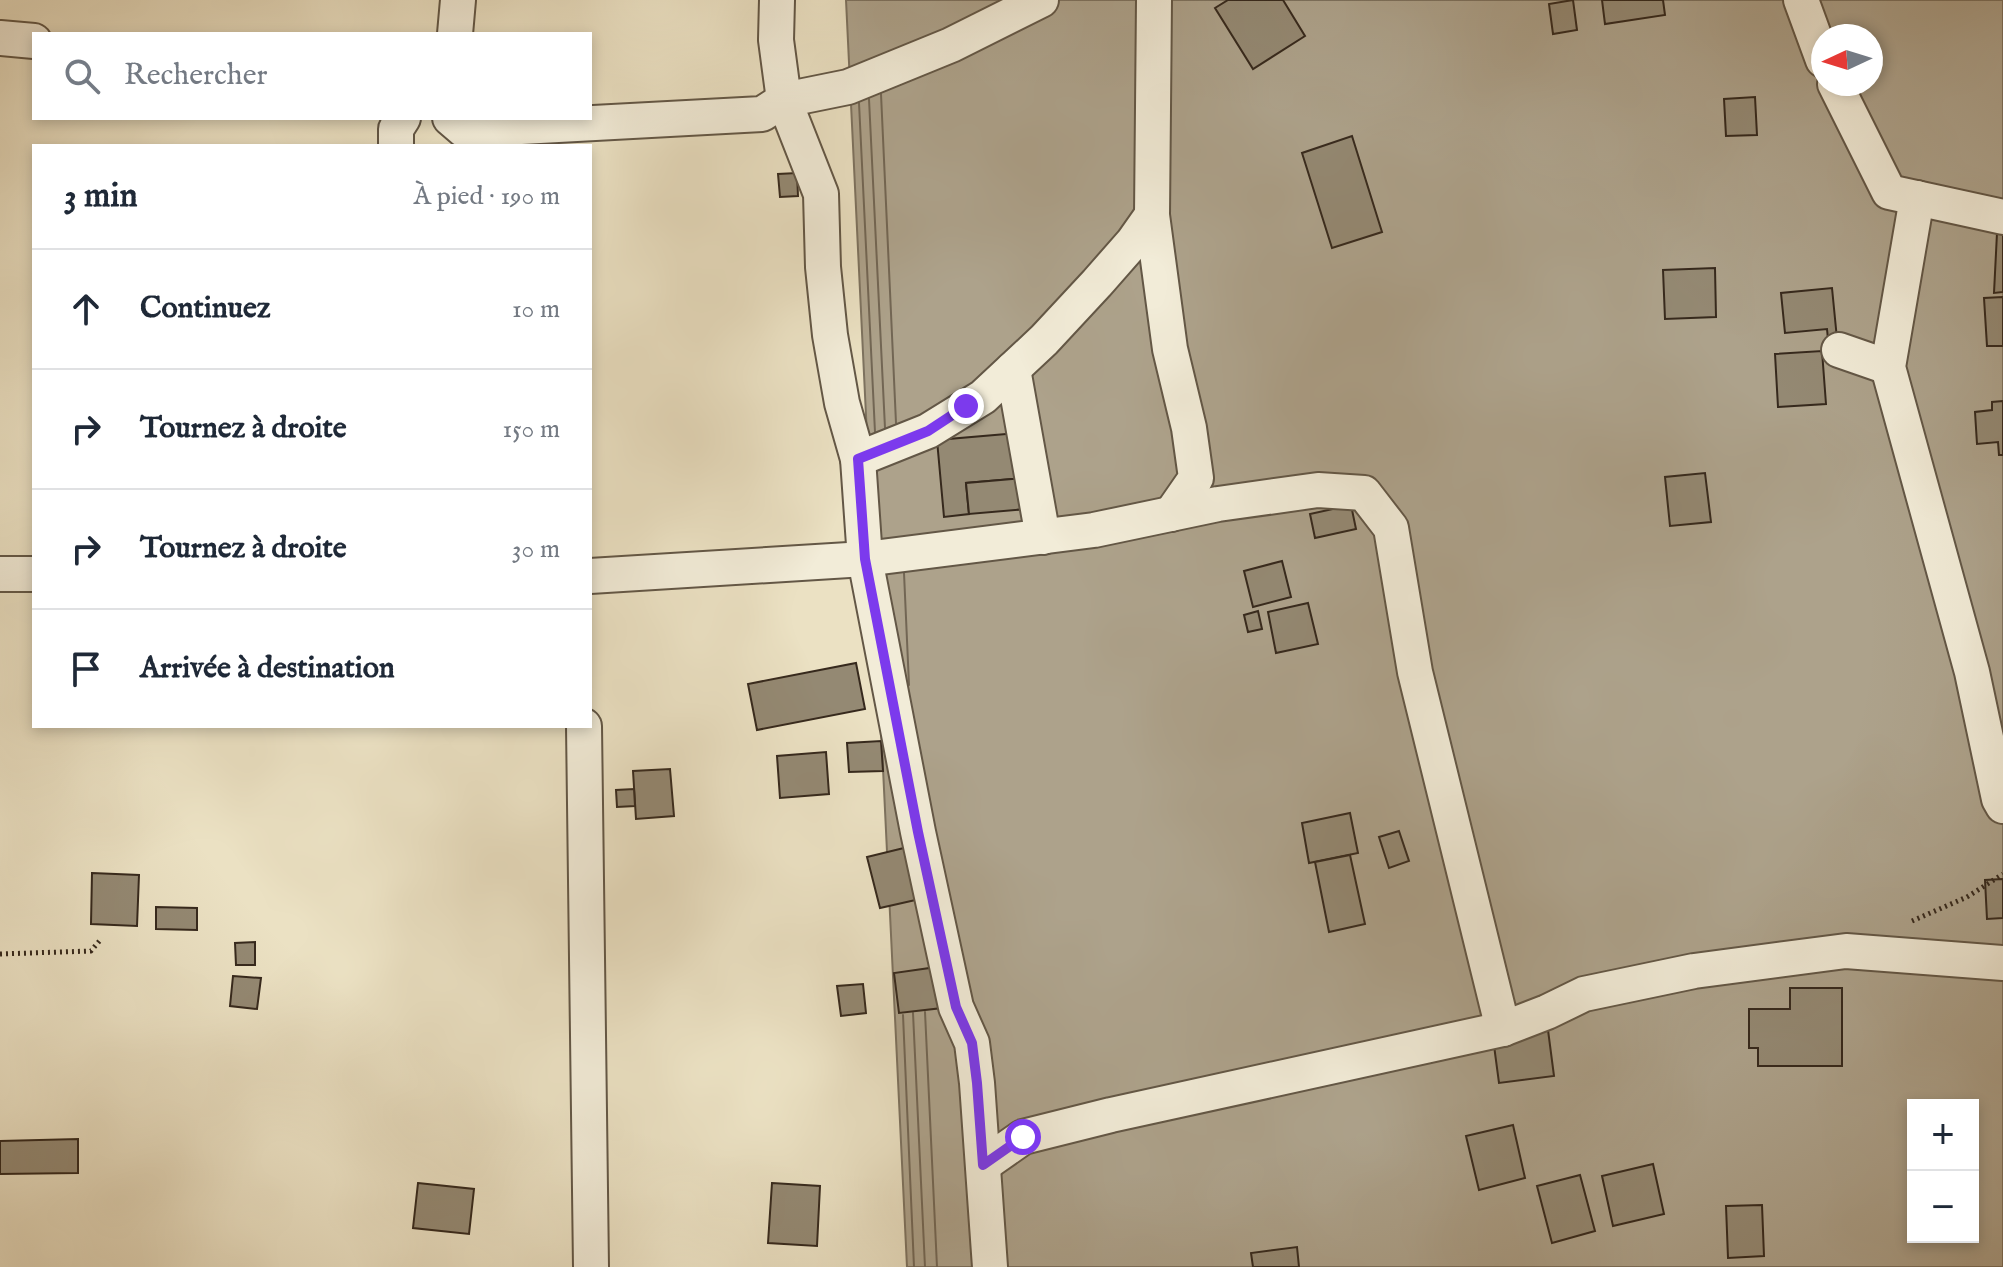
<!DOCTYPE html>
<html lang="fr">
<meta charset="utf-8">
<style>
body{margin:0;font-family:"IM FELL English",serif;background:#f6f6f7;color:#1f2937}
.controls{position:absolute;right:24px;bottom:24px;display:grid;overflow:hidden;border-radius:0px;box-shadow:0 4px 12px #0003}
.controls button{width:72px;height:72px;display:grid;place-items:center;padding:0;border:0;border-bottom:2px solid #e0e1e3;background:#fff;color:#1f2937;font:40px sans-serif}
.compass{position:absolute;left:1811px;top:24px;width:72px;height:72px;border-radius:50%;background:#fff;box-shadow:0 4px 12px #0003;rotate:266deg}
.stop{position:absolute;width:24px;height:24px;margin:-18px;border:6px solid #7c3aed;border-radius:50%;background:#fff}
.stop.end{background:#7c3aed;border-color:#fff;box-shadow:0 2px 8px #0008}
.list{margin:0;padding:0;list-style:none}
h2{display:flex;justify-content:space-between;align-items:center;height:104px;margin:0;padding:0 32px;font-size:34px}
h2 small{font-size:26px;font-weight:400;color:#747a83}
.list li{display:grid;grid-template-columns:52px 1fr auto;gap:24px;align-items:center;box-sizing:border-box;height:120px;padding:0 32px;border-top:2px solid #e0e1e3}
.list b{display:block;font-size:30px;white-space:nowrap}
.list em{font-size:26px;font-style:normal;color:#747a83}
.icon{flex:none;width:44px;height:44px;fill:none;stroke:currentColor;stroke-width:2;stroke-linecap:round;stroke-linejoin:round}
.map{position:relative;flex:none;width:2003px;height:1267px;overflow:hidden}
.search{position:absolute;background:#fff;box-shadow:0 4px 12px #0003;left:32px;top:32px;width:560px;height:88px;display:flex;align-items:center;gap:20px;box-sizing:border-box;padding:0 28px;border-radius:0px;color:#747a83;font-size:30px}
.panel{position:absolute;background:#fff;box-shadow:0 4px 12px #0003;left:32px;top:144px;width:560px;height:584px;border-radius:0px}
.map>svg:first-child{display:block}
.water{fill:#ada28b;stroke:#7d725f;stroke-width:2;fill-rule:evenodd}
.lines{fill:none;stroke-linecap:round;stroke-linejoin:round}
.shore{stroke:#726654;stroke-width:2}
.building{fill:#948973;stroke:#36291d;stroke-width:2}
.minor-casing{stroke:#635746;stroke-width:38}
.path{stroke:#36291d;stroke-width:5;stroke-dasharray:2 4;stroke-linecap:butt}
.minor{stroke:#f2ecd8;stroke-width:34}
.route{stroke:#7c3aed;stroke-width:10}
</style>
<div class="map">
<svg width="2003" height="1267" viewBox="0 0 2003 1267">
<rect width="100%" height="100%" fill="#ebe1c3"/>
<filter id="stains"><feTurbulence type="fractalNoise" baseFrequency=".0025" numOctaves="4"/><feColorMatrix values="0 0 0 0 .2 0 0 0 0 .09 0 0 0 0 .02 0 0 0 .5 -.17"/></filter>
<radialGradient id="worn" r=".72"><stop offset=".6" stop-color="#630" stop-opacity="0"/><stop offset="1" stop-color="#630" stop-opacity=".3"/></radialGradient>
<path class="water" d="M846,0h1157v1267h-1096zM1823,36h48v48h-48zM1913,1105h60v132h-60z"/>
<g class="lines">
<g class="shore">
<path d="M881,94l15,329"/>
<path d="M869,99l16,329"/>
<path d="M859,103l16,329"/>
<path d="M904,573l5,112"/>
<path d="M925,1012l12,255"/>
<path d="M913,1013l12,254"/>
<path d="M903,1015l11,252"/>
</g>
</g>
<g class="building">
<path d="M1228,0h55l22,36 -52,33 -38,-61z"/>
<path d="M1573,0l4,30 -24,4 -4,-30z"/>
<path d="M1602,0h61l2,15 -60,9z"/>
<path d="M1755,97l2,38 -31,1 -2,-37z"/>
<path d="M1352,136l30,96 -50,16 -30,-95z"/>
<path d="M797,173l1,23 -18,1 -2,-23z"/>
<path d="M1997,233h6v59l-9,1z"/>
<path d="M1715,268l1,49 -51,2 -2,-49z"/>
<path d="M1832,288l5,51h-9l-1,-10 -42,4 -4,-40z"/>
<path d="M2003,297v49h-16l-3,-48z"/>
<path d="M1822,351l4,53 -48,3 -3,-53z"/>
<path d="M2003,401v54h-4l-1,-13 -21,2 -2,-32 17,-2v-8z"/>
<path d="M1019,433l4,45 -57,5 3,31 -25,3 -7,-77z"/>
<path d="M1705,473l6,49 -41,4 -5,-49z"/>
<path d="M1023,478l3,31 -57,5 -3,-31z"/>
<path d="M1351,505l5,24 -41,9 -5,-24z"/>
<path d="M1282,561l9,36 -38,10 -9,-36z"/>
<path d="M1308,603l10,41 -42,9 -8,-41z"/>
<path d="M1258,611l4,18 -14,3 -4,-17z"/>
<path d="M856,663l9,46 -108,21 -9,-46z"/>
<path d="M881,741l2,30 -34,1 -2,-29z"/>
<path d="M826,752l3,42 -49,4 -3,-42z"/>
<path d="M670,769l4,47 -38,3 -3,-48z"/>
<path d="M634,789l1,17 -18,1 -1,-17z"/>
<path d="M1350,813l8,40 -49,10 -7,-40z"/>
<path d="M1399,831l10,30 -20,7 -10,-31z"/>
<path d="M908,847l12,52 -40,9 -13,-51z"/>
<path d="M1350,855l15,69 -36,8 -14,-70z"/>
<path d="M92,873l47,2 -2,51 -46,-2z"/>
<path d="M2003,879v39l-16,1 -2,-39z"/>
<path d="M156,907l41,1v22l-41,-1z"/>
<path d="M255,942v23h-19l-1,-22z"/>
<path d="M937,967l5,41 -43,5 -5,-40z"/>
<path d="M233,976l28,2 -4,31 -27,-3z"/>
<path d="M863,984l3,29 -25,3 -4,-30z"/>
<path d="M1790,988h52v78h-84v-18h-9v-39h41z"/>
<path d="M1548,1030l6,46 -55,7 -6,-45z"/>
<path d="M1513,1125l12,53 -46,12 -13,-54z"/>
<path d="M78,1139v34l-78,1v-33z"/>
<path d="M1653,1164l11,50 -51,12 -11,-50z"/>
<path d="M1580,1175l15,56 -43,12 -15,-57z"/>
<path d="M418,1183l56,6 -5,45 -56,-6z"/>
<path d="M772,1183l48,3 -3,60 -49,-3z"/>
<path d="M1762,1205l2,51 -36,2 -2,-52z"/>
<path d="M1297,1247l2,20h-46l-2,-14z"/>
</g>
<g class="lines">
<g class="minor-casing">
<g id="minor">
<path d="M777,0l-1,40 8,60 37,94 2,73 7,68 12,68 16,56 7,100 53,273 38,175 16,36 5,40 13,184"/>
<path d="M1154,0l-2,215 18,134 19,79 7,50 -25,36"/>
<path d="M1801,0l22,60"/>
<path d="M455,34l3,-34"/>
<path d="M0,38l34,3"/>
<path d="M1835,84l54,108 114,25"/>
<path d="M450,118l14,12 298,-16 22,-14 64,-13 103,-42 90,-45"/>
<path d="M396,146v-17l7,-11"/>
<path d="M1917,198l-29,169 84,305 27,127 4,7"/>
<path d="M1839,350l49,17"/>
<path d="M1013,369l30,168"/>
<path d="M858,459l70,-28 55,-34 61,-57 53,-57 36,-41 19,-27"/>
<path d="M0,574h34"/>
<path d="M590,576l275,-17 229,-29 124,-26 100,-14 46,3 27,35 24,144 88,357"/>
<path d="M584,726l7,541"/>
<path d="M983,1165l40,-28 88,-22 392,-86 44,-17 37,-18 110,-23 152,-20 157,12"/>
</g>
</g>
<g class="path">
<path d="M1912,921l55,-24 36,-23"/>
<path d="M0,954l91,-3 10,-12"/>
</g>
<use href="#minor" class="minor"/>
</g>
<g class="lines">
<path class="route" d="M966,406l-38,25 -70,28 7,100 53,273 38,175 16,36 5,40 6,82 40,-28"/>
</g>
<rect width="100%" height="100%" filter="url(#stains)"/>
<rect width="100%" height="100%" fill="url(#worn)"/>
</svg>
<div class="controls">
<button>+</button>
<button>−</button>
</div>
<svg class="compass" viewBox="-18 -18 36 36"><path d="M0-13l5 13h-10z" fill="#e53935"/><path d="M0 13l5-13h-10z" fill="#747a83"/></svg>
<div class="stop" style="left:1023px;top:1137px"></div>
<div class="stop end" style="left:966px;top:406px"></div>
<div class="search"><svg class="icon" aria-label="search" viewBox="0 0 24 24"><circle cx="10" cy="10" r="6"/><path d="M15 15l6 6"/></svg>Rechercher</div>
<section class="panel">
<h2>3 min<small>À pied · 190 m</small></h2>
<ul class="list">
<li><svg class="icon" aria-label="ahead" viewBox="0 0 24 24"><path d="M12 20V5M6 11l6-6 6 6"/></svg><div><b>Continuez</b></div><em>10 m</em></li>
<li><svg class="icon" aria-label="right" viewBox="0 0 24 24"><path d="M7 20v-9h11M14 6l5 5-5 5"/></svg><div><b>Tournez à droite</b></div><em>150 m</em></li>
<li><svg class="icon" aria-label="right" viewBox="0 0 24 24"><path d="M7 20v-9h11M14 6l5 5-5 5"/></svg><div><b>Tournez à droite</b></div><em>30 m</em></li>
<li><svg class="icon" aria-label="arrive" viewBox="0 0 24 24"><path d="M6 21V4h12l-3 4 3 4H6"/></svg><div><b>Arrivée à destination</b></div></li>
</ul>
</section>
</div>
